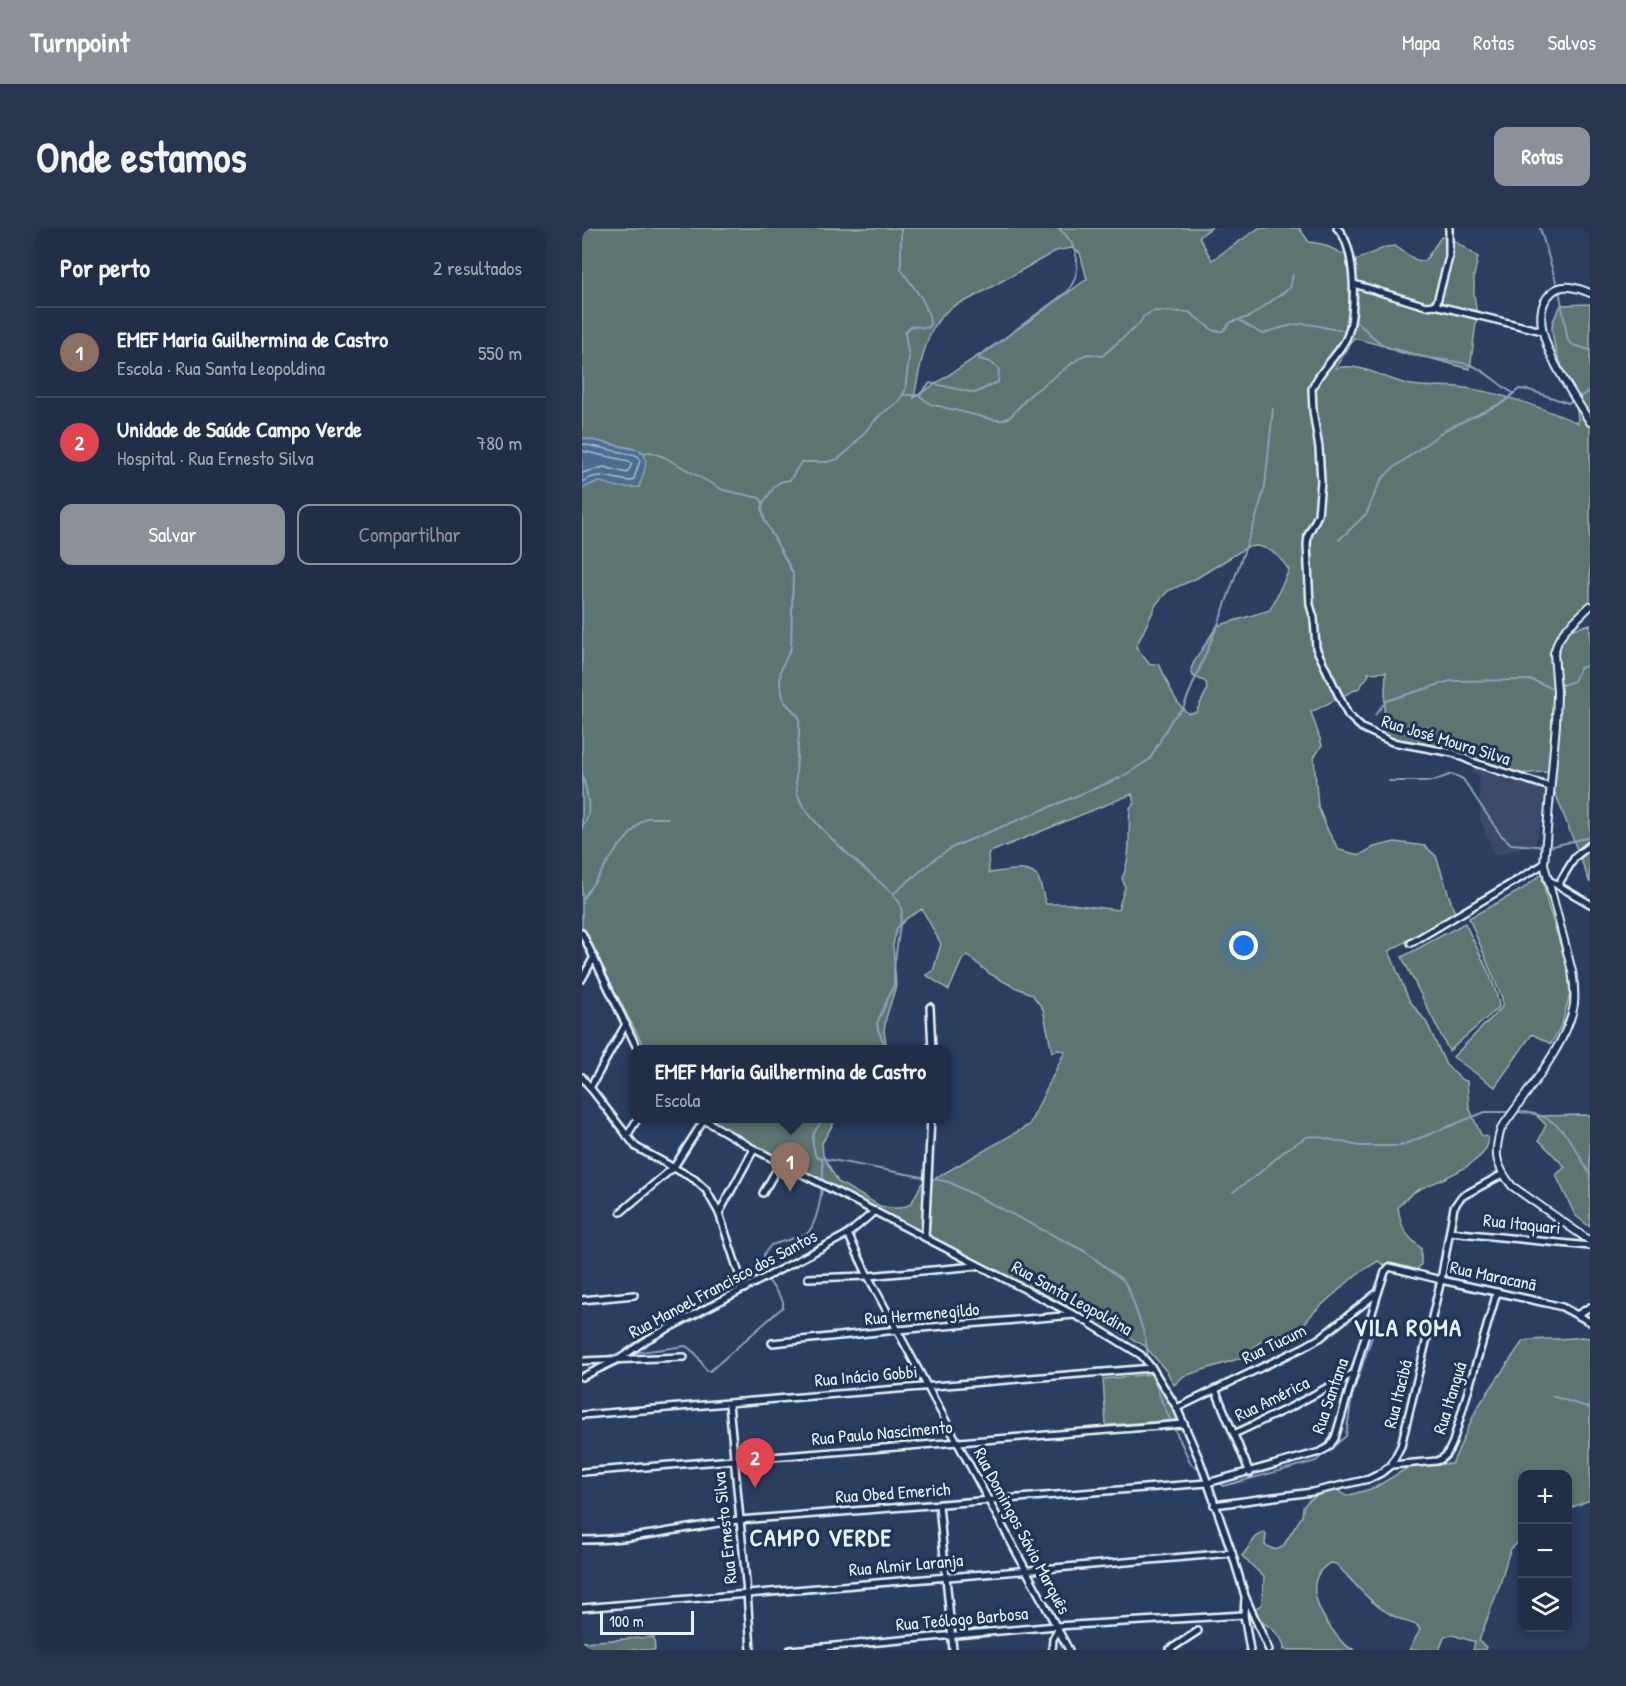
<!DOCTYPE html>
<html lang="pt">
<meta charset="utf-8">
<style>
body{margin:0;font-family:"Patrick Hand",sans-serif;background:#28364f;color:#f1f3f6}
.controls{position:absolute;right:18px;bottom:18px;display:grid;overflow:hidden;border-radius:12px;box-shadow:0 3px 9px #0003}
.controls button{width:54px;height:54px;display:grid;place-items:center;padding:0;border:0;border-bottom:2px solid #3d4a60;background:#202e48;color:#f1f3f6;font:30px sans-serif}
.scale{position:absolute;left:18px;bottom:15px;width:94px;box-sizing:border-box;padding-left:6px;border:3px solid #e8f1f8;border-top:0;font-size:16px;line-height:21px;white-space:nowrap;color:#e8f1f8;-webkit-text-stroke:4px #1d3557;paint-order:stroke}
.you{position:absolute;left:662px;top:718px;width:21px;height:21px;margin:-15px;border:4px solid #fff;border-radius:50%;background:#1a73e8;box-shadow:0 0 0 9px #1a73e833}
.badge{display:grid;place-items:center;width:39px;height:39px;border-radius:50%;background:#8c9099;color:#fff;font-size:20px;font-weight:700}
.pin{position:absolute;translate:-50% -50px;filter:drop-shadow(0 2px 3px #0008)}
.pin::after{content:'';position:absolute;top:32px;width:21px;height:18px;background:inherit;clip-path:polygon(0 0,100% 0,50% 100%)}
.popup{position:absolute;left:48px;top:817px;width:321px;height:78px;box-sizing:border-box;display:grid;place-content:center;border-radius:12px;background:#202e48;filter:drop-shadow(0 2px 4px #0005);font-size:20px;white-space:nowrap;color:#a2a8b4}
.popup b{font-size:22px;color:#f1f3f6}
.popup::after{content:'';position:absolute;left:50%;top:100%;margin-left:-12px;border:12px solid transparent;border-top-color:#202e48}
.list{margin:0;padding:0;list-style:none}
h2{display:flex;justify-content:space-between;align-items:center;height:78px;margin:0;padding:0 24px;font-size:26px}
h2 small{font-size:20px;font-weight:400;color:#a2a8b4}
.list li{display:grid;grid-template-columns:39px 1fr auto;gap:18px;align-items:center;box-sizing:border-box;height:90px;padding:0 24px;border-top:2px solid #3d4a60}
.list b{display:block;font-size:22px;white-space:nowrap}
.list p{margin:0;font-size:20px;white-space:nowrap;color:#a2a8b4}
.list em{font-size:20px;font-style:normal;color:#a2a8b4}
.actions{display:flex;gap:12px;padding:18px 24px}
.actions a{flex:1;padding:14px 0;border:2px solid #8c9099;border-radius:12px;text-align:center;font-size:21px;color:#8c9099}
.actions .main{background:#8c9099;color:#fff}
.icon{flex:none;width:33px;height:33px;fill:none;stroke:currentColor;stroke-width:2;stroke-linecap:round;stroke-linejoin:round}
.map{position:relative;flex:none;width:1008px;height:1422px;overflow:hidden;border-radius:12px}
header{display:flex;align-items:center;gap:36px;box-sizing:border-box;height:84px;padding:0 30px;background:#8c9099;color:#fff}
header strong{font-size:28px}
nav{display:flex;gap:33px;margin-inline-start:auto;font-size:21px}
.intro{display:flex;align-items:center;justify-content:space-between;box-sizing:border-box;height:144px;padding:0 36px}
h1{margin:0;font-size:42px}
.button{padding:15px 27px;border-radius:12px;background:#8c9099;color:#fff;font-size:21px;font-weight:700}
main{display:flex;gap:36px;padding:0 36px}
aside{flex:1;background:#202e48;border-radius:12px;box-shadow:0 3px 9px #0003}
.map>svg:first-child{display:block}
.built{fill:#3a496b}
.green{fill:#5b7470;stroke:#a2b2b4;stroke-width:1.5;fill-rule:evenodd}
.water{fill:#496d90;stroke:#89a2ba;stroke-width:1.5}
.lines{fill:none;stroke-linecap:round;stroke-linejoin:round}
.shore{stroke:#a8bcce;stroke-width:1.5}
.stream{stroke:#89a2ba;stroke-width:2}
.minor-casing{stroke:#e8f1f8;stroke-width:10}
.tertiary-casing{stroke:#e8f1f8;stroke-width:10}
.minor{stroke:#1d3557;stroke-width:5}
.tertiary{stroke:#1d3557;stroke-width:6}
.labels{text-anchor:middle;stroke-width:6;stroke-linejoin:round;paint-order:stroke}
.street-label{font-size:18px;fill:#e8f1f8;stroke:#1d3557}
.district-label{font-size:24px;font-weight:bold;letter-spacing:1.5px;fill:#e8f1f8;stroke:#1d3557}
</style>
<header>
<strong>Turnpoint</strong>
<nav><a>Mapa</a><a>Rotas</a><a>Salvos</a></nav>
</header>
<div class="intro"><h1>Onde estamos</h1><a class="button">Rotas</a></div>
<main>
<aside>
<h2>Por perto<small>2 resultados</small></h2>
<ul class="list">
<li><span class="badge" style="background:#8d6e63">1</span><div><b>EMEF Maria Guilhermina de Castro</b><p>Escola · Rua Santa Leopoldina</p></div><em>550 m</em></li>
<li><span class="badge" style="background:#e0444e">2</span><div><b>Unidade de Saúde Campo Verde</b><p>Hospital · Rua Ernesto Silva</p></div><em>780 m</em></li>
</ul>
<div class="actions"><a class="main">Salvar</a><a>Compartilhar</a></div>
</aside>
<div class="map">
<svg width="1008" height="1422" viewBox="0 0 1008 1422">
<rect width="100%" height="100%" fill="#2a3e60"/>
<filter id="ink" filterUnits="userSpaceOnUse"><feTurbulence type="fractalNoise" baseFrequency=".0167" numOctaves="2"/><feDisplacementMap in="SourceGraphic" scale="12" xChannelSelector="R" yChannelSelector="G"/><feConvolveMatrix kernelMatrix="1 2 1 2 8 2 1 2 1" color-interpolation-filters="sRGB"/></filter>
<g filter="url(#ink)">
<path class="built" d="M892,539l74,23 -12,53 -41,13 -15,-37 -1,-44 -8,-3z"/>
<g class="green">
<path d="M0,0h629l-12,9 13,23 47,-32h40l10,14 13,2 34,16 30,-13 9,-1 21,14 8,1 3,-3 14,-21 9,1 28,19 -4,19v18l3,21 -7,54 -116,-31 -18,30c28,-6 50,13 76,17 15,3 31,0 46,2 43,5 81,20 120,36 0,-35 -26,-64 -26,-96 0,-7 6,-16 9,-22l29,-1v308l-17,17 17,-5v259l-43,-111 -36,2 -58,-23 -43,-7 -27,-8 3,-64 -18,1 1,2 -10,13 -48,24 11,33 -8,13 4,49 11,26 10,17 21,5 14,-8 21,-5 30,4 11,10 19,58 -66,37 20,49 18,23 19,42 16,15 5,1 2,26 12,28 7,2c5,25 -54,45 -72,54 -7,4 -13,11 -18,16 3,21 7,28 23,41v16l-5,8 -34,-8 -4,-3 -21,13 -43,38 -15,18 -34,8 -24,20 -57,18 -10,9 -7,-13 -22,-26 -45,-25 -131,-63 -217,-111 -42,-28h126l-14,24 1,12 15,27 42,24 11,2h10l10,-4 11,-21h5l102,-58 36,-74 -7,-1 -6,2 -9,-43 -11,-15 -20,-8 -22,-12 -23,-19 -5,5 -13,30 -23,-15 7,-4 8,-27 -19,-35 -15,9 -10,10 -4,17 3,41 -10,32 -2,13 3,18h-242l-51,-98 -12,-19v-443c14,-9 22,-8 37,-2l17,-38 -54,-11zM490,20l8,5 7,26 -85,61 -88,58c7,-36 12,-87 54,-98l88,-49zM675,318c16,3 23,11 32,24l-19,40 -53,16 -22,34 -4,9 2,7 13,6 1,8 -11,22 -8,1c-14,-9 -21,-33 -29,-49l-9,1 -14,-18 21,-44 11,-12 29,-13 50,-31zM550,566l2,9 -4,5c-2,23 2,49 -8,70l3,9 -7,23 -47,-6h-25c-3,-8 -4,-16 -7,-24 -6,-17 -37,-8 -50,-7l-1,-20z"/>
<path d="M960,646l5,28 21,67 2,25 -8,30 -11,20 -19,-10 -37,53 -42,-30 49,-50v-9l-33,-80 52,-28z"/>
<path d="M883,695c9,20 33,63 34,84l-50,44 -47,-94z"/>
<path d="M1003,887l5,1v111l-15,-12 -19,-40 9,-8 -26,-27 7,-15 -9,-9z"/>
<path d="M999,1109l9,1v162l-22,9v-35h-46v65l-11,10 -3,7 -8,28 -21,57 7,6 -1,3h-12l2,-8 -22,-7 -8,1 -6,14h-30l11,-20 -3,-5c-40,-11 -54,-33 -81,-61l-6,-1c-28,16 -12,49 4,69 6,8 11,15 21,18h-71c1,-15 -18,-25 -29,-33l-2,-7 9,-6 2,-27 -22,-21 14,-19 8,-5 2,2 -1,11c8,4 11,7 18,1l19,-30 1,-9 5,-6 11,-7 18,-4 9,6 28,-8 40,-24h38l25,-56 46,-67c19,-3 39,-1 58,-4z"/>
<path d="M571,1146l26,46 -73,5 -3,-46z"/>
<path d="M72,1409l1,13h-73v-8z"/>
</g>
<path class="water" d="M0,210l60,13c8,11 1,23 -3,36 -6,0 -14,1 -20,0 -20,-4 -16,-10 -37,2z"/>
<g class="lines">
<g class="shore">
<path d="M0,216l53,11 3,1 2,5 -7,20c-21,0 -31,-12 -51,1"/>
<path d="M0,223l47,10 3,3 -5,9 -23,-6 -22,6"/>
</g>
<g class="stream">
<path d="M958,0l20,67 8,46 5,4 17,5"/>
<path d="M658,93l22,13c13,-4 29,-11 43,-10 14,0 25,7 40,6"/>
<path d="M774,94c10,7 19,18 29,24 26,14 58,11 86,19 16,6 27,20 42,28"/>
<path d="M321,167h16l11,9 65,16h8l7,-3 20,-22 52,-39 7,-2 13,2 37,-32 4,-7 10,-6 36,1 25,19h9l8,-9 18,-5 41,-29 3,-13"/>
<path d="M337,167l11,-12 45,10 23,-11 1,-13 -9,-7 -11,-3v-2l89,-66c16,-21 10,-48 -10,-63"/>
<path d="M59,225l9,-1 14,5 59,33 37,8 3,5"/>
<path d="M757,312l28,-27 10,-25 5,-9 10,-10 53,-39 59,-28 15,-13 10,1 39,13 22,-12"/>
<path d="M793,487l11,-14 64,-20 82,-1 20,8 22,-7 6,-13 10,-3"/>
<path d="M0,544c3,15 13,42 0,54"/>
<path d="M807,553h44l19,-7 11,5 37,55 11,10 38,3 41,-10"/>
<path d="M311,666l43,-36 17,-11 169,-70 28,-18 22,-40 11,-11 36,-86 37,-104 9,-32 8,-77"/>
<path d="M0,672l35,-51 24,-27 6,-4h21"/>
<path d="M305,822l-9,-20 -1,-7 17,-38v-17l8,-57 -3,-9 -6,-8c-22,-21 -92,-75 -96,-103 -4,-24 4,-50 2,-74l-15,-16 -4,-17 1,-15 10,-21 2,-75 -28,-52 -3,-11 1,-7 12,-17 5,-4 10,-2 11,-18h26l11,-3 12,-10 30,-34 18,-13 7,-11 4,-34 -4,-24 6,-7 17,2 2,-3 -1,-10 -7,-16 -21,-30v-41"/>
<path d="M934,884c43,-1 56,30 74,63"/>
<path d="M242,890c-13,17 -14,19 -8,39l133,25 137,70 38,29 5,9 16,46 4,27"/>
<path d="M651,964l24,-17 30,-26 20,-12 8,-1 44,10h41l85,-34h25"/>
<path d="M50,1125l54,-7 10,8 11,17h3l73,-64v-6l-17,-24 -2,-23 7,-9 36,-11c13,-15 18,-56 15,-76"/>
<path d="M12,1130l32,-5"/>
<path d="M568,1141l12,33 29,62 11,8"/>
<path d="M970,1168l38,12"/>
<path d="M625,1247l16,11 93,-25 30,-25 6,-40 20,-59"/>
</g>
<g class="minor-casing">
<g id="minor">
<path d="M755,0c20,18 20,89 9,111 -9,18 -27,31 -34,50l1,22 6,37 2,33 -3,34 -10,20 -1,10 3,60 4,13 2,30 32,67 14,13 30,14 61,11 22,10 75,24"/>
<path d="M772,56l72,22 8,-1 3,-3 12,-45v-29"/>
<path d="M852,77l108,26"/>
<path d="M965,651l43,25"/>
<path d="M976,657l17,-28 15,-12"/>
<path d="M0,705l56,117"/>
<path d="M829,715l133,-79"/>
<path d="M0,751l12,-22"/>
<path d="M348,779l2,43"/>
<path d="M0,849l54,70 58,32 12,11 13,23 25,76"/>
<path d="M8,860l36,-64"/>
<path d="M119,890l53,31 330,171 57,35 11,13 25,40 23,53 32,92 13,43 24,54"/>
<path d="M45,908l11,-18"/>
<path d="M181,965l18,-31"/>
<path d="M39,984l53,-45 30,-47"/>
<path d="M137,985l35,-64"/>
<path d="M868,1004l140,14"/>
<path d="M266,1006l20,42 201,374"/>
<path d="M343,1009l6,-119"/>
<path d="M226,1050l60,-2 108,-10"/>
<path d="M0,1072l52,-5"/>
<path d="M995,1087l13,-8"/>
<path d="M190,1115l125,-13 178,-15"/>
<path d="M0,1133l102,-4"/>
<path d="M0,1149l37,-18 29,-20 200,-105 27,-23"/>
<path d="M633,1161l35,84"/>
<path d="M147,1176l18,189 4,57"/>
<path d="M595,1180l127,-61 16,-9 57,-45"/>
<path d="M0,1187l570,-47"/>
<path d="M652,1206l57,-27 63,-34"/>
<path d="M809,1237l46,-4c9,-3 12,-10 16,-19l44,-150"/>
<path d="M0,1244l602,-48"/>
<path d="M357,1277l14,145"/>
<path d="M632,1277l98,-13 57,-13 12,-6 10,-8 10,-19 40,-166 13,-73 7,-10 42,-23"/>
<path d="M0,1312c53,0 105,-13 157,-20l468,-37 113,-31 9,-5 6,-9 43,-145 7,-21 4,-5 52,13 105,23 16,4 28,15"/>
<path d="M663,1370l-1,17 6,35"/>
<path d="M0,1380l650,-55"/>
<path d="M208,1422l266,-24 188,-11"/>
<path d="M470,1422l1,-11 5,-9"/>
<path d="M587,1422l29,-19"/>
</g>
</g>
<g class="tertiary-casing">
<g id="tertiary">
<path d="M1008,65c-12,-5 -28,-11 -39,0 -32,30 23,102 39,129"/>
<path d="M1008,378l-24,23 -8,12 -4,12 3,38 -1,33 -12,140 28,107c2,11 3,22 2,33 -6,40 -50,91 -73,125 -8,25 -5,37 11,57l78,55"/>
</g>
</g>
<use href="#minor" class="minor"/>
<use href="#tertiary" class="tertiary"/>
</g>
</g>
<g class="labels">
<g class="street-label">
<text transform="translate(864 512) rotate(17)" y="6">Rua José Moura Silva</text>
<text transform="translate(940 996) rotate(6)" y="6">Rua Itaquari</text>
<text transform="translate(911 1048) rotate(12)" y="6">Rua Maracanã</text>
<text transform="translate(141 1056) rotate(-28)" y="6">Rua Manoel Francisco dos Santos</text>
<text transform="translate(490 1070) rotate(29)" y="6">Rua Santa Leopoldina</text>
<text transform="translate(340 1086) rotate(-5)" y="6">Rua Hermenegildo</text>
<text transform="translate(692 1116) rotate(-26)" y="6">Rua Tucum</text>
<text transform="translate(284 1148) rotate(-5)" y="6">Rua Inácio Gobbi</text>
<text transform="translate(816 1166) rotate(-76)" y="6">Rua Itacibá</text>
<text transform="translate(748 1168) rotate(-71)" y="6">Rua Santana</text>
<text transform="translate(868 1170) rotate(-73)" y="6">Rua Itanguá</text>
<text transform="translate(690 1171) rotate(-26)" y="6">Rua América</text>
<text transform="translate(300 1205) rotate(-5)" y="6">Rua Paulo Nascimento</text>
<text transform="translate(311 1265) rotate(-4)" y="6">Rua Obed Emerich</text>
<text transform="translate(143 1300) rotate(-96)" y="6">Rua Ernesto Silva</text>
<text transform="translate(440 1303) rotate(62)" y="6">Rua Domingos Sávio Marquês</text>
<text transform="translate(324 1337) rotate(-5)" y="6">Rua Almir Laranja</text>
<text transform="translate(380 1391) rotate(-5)" y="6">Rua Teólogo Barbosa</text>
</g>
<g class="district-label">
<text x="826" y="1108">VILA ROMA</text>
<text x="239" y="1318">CAMPO VERDE</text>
</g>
</g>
</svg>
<div class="controls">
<button>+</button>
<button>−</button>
<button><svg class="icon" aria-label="layers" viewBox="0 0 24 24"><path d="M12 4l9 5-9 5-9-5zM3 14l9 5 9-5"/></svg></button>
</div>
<div class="scale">100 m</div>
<div class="you"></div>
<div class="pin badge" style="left:208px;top:964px;background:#8d6e63">1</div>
<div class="popup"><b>EMEF Maria Guilhermina de Castro</b>Escola</div>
<div class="pin badge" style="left:173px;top:1260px;background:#e0444e">2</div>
</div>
</main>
